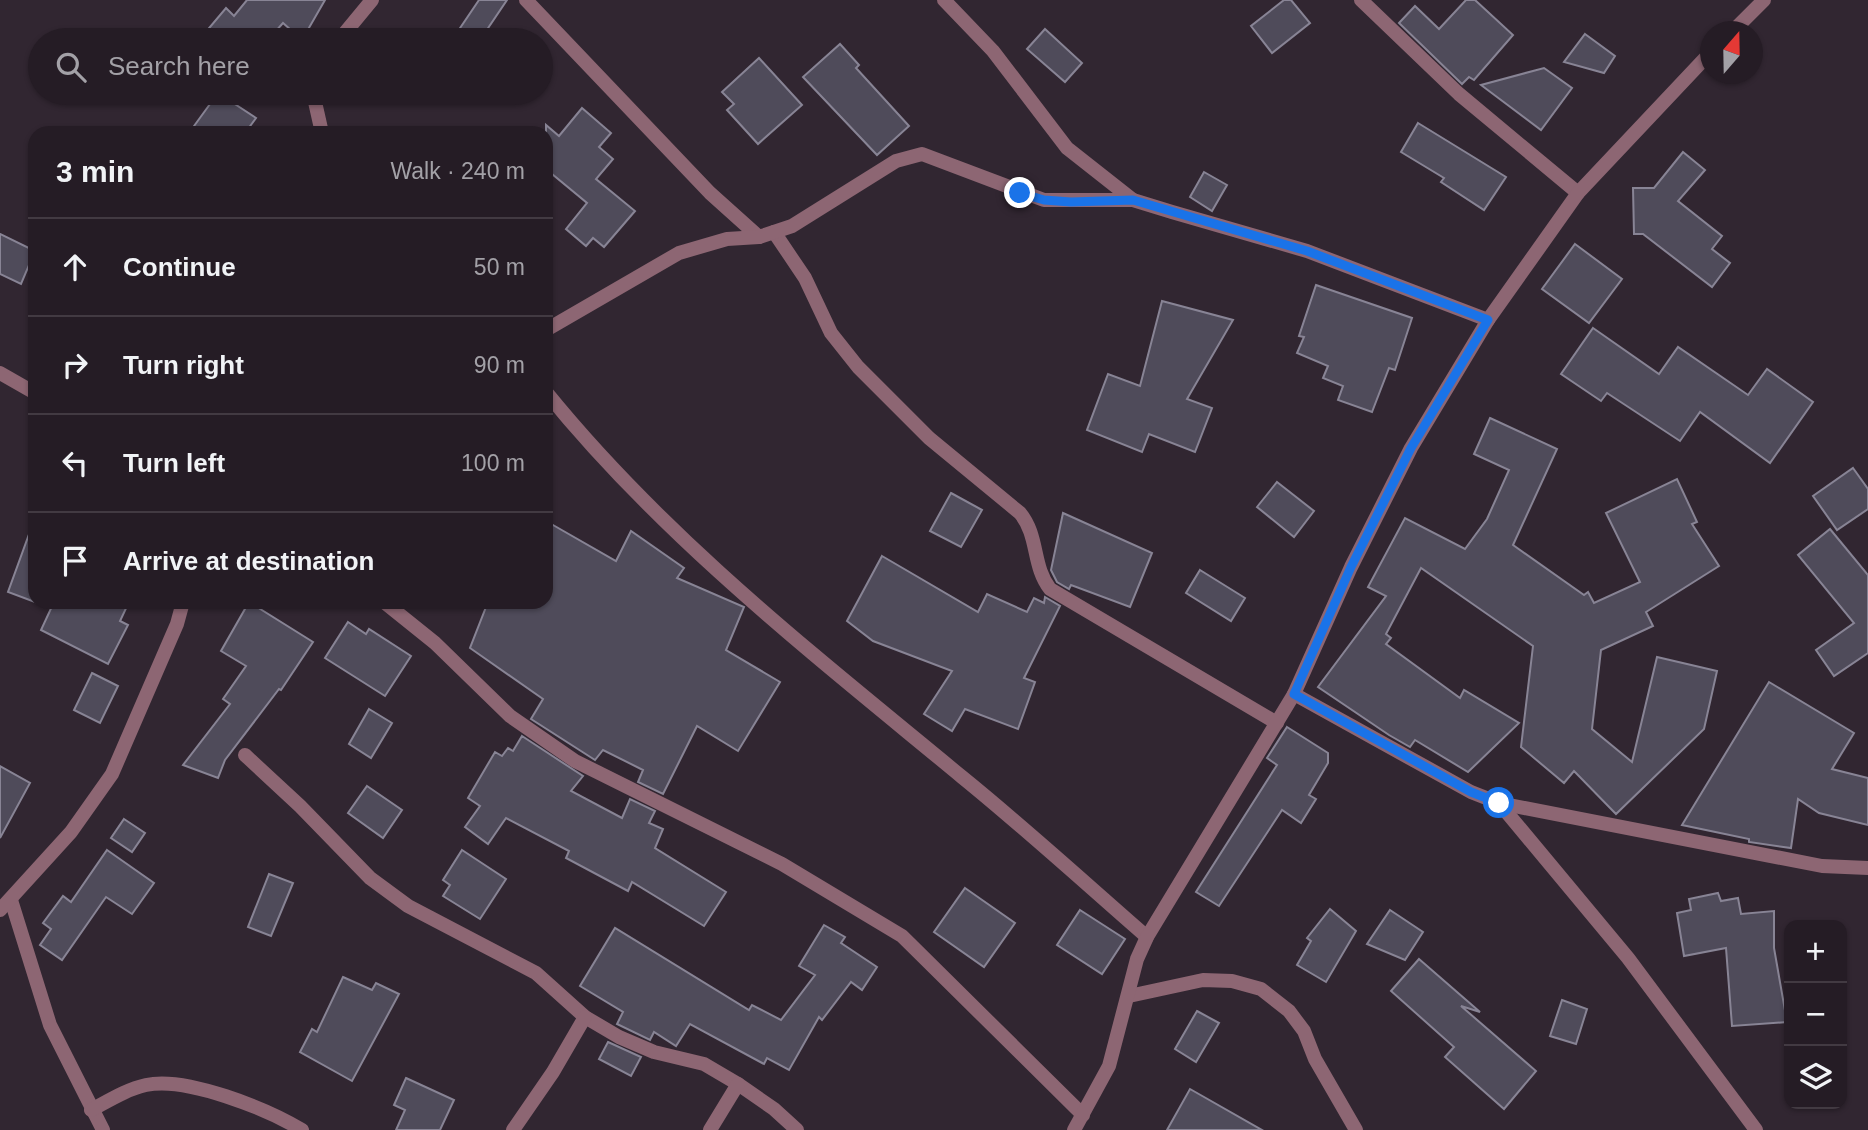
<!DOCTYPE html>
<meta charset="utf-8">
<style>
body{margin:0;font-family:Arial,sans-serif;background:#2d252d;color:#f1f3f6}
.controls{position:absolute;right:21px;bottom:21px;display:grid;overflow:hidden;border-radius:14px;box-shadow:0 2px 5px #0004}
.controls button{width:63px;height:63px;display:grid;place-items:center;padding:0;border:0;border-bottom:2px solid #423a42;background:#251c25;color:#f1f3f6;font:35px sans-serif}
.compass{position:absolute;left:1700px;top:21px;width:63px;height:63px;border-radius:50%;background:#251c25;box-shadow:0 2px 5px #0004;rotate:20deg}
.stop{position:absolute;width:21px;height:21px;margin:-16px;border:5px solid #1a73e8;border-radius:50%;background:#fff}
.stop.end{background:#1a73e8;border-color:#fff;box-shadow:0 2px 7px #0008}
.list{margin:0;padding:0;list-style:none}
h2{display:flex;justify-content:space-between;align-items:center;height:91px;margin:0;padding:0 28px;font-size:30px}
h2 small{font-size:23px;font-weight:400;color:#a3a1a7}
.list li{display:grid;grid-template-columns:46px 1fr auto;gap:21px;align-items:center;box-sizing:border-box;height:98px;padding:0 28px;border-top:2px solid #423a42}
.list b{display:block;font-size:26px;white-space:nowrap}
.list em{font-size:23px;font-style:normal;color:#a3a1a7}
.icon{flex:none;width:38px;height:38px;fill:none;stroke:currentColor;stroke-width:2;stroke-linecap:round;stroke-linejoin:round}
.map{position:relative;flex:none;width:1868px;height:1130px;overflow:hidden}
.search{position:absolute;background:#251c25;box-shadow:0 2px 5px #0004;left:28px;top:28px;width:525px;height:77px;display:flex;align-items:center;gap:18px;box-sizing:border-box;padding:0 24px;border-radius:38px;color:#a3a1a7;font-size:26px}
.panel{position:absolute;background:#251c25;box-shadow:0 2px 5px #0004;left:28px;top:126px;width:525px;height:483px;border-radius:21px}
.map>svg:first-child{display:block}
.building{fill:#4f4b5a;stroke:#888495;stroke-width:2}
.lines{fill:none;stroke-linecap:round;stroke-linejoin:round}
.minor{stroke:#8d6673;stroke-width:14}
.route{stroke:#1a73e8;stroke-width:9}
</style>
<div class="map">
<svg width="1868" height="1130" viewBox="0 0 1868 1130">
<rect width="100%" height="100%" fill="#312631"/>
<g class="building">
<path d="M247,0h78l-23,40 -19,-17 -15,17h-69l27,-32 8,8z"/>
<path d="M479,0h28l-27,40h-28z"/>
<path d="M1284,0h7l19,23 -38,30 -21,-27z"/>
<path d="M1466,0h9l38,35 -39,45 -5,-3 -7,7 -63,-61 16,-17 24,23z"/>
<path d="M1045,29l37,34 -17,19 -38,-33z"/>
<path d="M1585,34l30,22 -11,17 -40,-11z"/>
<path d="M840,44l19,21 -3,3 53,58 -32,29 -74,-78z"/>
<path d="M759,58l43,47 -44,39 -31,-34 7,-6 -12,-12z"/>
<path d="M1544,68l28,20 -31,42 -60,-45z"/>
<path d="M218,93l38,25 -11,15h-56z"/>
<path d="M582,108l29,25 -12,14 14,12 -17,20 39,32 -31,36 -11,-9 -7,8 -20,-17 21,-26 -41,-34v-44l13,11z"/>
<path d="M1418,123l88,54 -22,33 -43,-28 3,-4 -43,-26z"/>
<path d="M1683,152l22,18 -27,31 44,35 -10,13 18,14 -18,24 -69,-53h-9l-1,-46h21z"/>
<path d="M1204,172l23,13 -15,26 -22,-14z"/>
<path d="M0,234l35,17 -14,33 -21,-10z"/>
<path d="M1575,244l47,35 -33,44 -47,-34z"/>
<path d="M1316,285l96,33 -17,52 -6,-2 -17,44 -34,-12 5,-14 -20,-8 5,-12 -31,-13 7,-16 -5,-1z"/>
<path d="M1162,301l71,19 -46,79 25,9 -17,44 -46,-18 -7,18 -55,-22 21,-56 32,12z"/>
<path d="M1593,328l66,46 19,-27 70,48 19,-26 46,33 -43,61 -70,-51 -20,29 -73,-48 -6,8 -40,-27z"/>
<path d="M1490,418l67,31 -44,96 71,50 4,-3 6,11 46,-21 -34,-69 71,-34 20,43 -5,2 27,42 -73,46 7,14 -52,24 -9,79 40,33 25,-105 60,14 -13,58 -88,85 -42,-43 -10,12 -43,-36 12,-101 -112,-78 -35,66 5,4 -5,6 74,54 4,-8 55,33 -51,49 -53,-32 -5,7 -21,-12 -71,-48 68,-91 -18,-9 37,-69 60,31 22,-30 22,-49 -35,-16z"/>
<path d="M1853,468l15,21v20l-31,21 -24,-34z"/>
<path d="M1277,482l37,29 -20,26 -37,-30z"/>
<path d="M951,493l31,17 -21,37 -31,-16z"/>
<path d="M1063,513l89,40 -22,54 -59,-22 -2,4 -12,-7 -6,-12z"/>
<path d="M546,521l70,40 15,-30 53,37 -7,10 67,29 -18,43 54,32 -42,69 -41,-25 -34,68 -25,-12 5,-12 -40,-20 -8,10 -64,-41 12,-20 -73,-51 18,-46h58z"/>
<path d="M32,526l3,1v75l-27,-10z"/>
<path d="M1830,529l38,46v78l-34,23 -18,-26 38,-27 -56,-68z"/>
<path d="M882,556l96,56 9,-18 40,18 7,-14 10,5 1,-6 15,9 -36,72 11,4 -17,47 -53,-20 -13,22 -28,-17 28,-43 -79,-30 -26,-20z"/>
<path d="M1200,570l45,28 -14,23 -45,-28z"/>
<path d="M54,602h75l-9,19 8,4 -20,39 -67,-34z"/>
<path d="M249,602l64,40 -32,48 -2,-1 -54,71 -7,18 -35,-13 47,-61 -7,-5 23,-33 -25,-15z"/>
<path d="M348,622l18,12 3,-5 42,27 -26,40 -60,-38z"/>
<path d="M92,673l26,13 -18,37 -26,-13z"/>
<path d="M1769,682l85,51 -22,36 36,9v47l-49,-12 -21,-14 -7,49 -42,-6v-3l-67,-14z"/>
<path d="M369,709l23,14 -21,35 -22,-14z"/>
<path d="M1287,727l41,26v10l-19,32 7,4 -15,24 -19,-13 -63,96 -23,-14 81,-127 -10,-7z"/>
<path d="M522,736l61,40 -12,15 51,27 8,-19 25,12 -6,12 14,6 -8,19 71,44 -22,34 -72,-44 -4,9 -62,-33 3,-7 -63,-33 -18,26 -23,-17 15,-21 -12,-8 27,-46 7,4 6,-8 5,3z"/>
<path d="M0,766l30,17 -30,55z"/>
<path d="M367,786l35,24 -19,28 -35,-25z"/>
<path d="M124,819l21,14 -13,19 -21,-14z"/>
<path d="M107,850l47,33 -22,31 -26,-17 -44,63 -22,-15 11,-16 -8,-6 20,-27 8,6z"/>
<path d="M462,850l44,29 -26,40 -37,-23 7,-11 -7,-5z"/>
<path d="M269,874l24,9 -22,53 -23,-9z"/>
<path d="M965,888l50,35 -31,44 -50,-35z"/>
<path d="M1718,893l3,8 17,-3 3,16 33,-3v37l13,74 -55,4 -6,-78 -42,8 -7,-43 14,-3 -2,-11z"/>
<path d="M1330,909l26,22 -30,51 -29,-17 14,-24 -4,-3z"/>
<path d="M1080,910l45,29 -23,35 -45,-29z"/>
<path d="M1390,910l33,22 -18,28 -38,-16z"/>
<path d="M824,925l21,12 -4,6 36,24 -15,23 -11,-8 -29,38 -3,-3 -30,53 -22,-12 -3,6 -74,-40 -14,22 -22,-14 -4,8 -33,-16 6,-12 -43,-26 35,-58 134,82 3,-5 29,15 34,-45 -16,-9z"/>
<path d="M1419,959l61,53 -19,-6 75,65 -32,38 -59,-52 9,-10 -63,-56z"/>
<path d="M343,977l29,13 4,-7 23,11 -47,87 -52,-29 12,-23 5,3z"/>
<path d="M1562,1000l25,9 -11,35 -26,-8z"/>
<path d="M1197,1011l22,12 -23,39 -21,-13z"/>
<path d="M608,1042l33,15 -10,19 -32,-17z"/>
<path d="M406,1078l48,22 -14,30h-44l9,-20 -11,-5z"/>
<path d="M1190,1089l72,41h-95z"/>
</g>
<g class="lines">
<g class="minor">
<path d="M526,0l184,193 49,44"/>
<path d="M944,0l49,51 74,97 66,52"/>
<path d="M1361,0l98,94 119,99"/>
<path d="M1732,32l32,-32"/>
<path d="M339,40l33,-40"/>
<path d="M313,93l9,40"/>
<path d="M774,232l31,46 26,55 27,34 71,71 91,75c19,23 12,53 30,76l227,134"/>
<path d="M546,330l133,-77 48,-14 32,-2 33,-11 104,-65 26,-7 122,46h89l39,12 135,39 181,69"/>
<path d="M0,373l35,20"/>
<path d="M546,392c120,148 271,265 416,385 63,51 123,106 185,160"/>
<path d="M384,602l51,41 75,73 65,45 207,103 120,72 181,179"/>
<path d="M1294,694l177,98 28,11 323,63 46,2"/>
<path d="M245,755l55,51 70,72 38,28 128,67 49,44 34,20 35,15 50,12 34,20 36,25 23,21"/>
<path d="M1499,803l129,155 128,172"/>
<path d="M11,900l39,125 53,105"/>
<path d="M0,910l71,-78 41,-58 65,-150 6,-22"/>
<path d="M1129,996l74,-16 29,1 29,8 28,22 15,20 11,28 41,71"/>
<path d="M91,1110c17,-9 36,-21 55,-25 40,-9 121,24 156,45"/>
<path d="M513,1130l40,-58 32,-55"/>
<path d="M710,1130l28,-46"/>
<path d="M1074,1130l35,-64 28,-107 10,-22 147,-243 57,-127 60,-119 77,-128 90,-127 132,-140"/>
</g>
</g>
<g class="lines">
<path class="route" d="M1020,193l24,7 27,2 62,-2 174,51 181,69 -77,128 -60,119 -57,127 177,98 28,11"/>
</g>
</svg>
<div class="controls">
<button>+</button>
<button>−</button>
<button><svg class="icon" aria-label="layers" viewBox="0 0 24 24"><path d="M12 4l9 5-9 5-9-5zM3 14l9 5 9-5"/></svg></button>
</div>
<svg class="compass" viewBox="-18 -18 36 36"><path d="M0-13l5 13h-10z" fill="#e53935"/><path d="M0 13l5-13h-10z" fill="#a3a1a7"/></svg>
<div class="stop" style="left:1499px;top:803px"></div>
<div class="stop end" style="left:1020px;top:193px"></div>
<div class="search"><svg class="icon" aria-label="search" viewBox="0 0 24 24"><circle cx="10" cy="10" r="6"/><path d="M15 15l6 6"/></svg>Search here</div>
<section class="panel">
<h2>3 min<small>Walk · 240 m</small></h2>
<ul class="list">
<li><svg class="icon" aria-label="ahead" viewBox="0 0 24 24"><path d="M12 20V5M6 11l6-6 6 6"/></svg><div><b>Continue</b></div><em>50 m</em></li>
<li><svg class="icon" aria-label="right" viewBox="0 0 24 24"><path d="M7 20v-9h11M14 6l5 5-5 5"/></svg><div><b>Turn right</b></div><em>90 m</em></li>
<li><svg class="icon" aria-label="left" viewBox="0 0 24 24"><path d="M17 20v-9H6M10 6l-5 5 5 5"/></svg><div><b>Turn left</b></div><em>100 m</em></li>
<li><svg class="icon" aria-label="arrive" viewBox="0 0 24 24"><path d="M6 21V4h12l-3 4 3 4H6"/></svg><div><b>Arrive at destination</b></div></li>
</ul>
</section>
</div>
